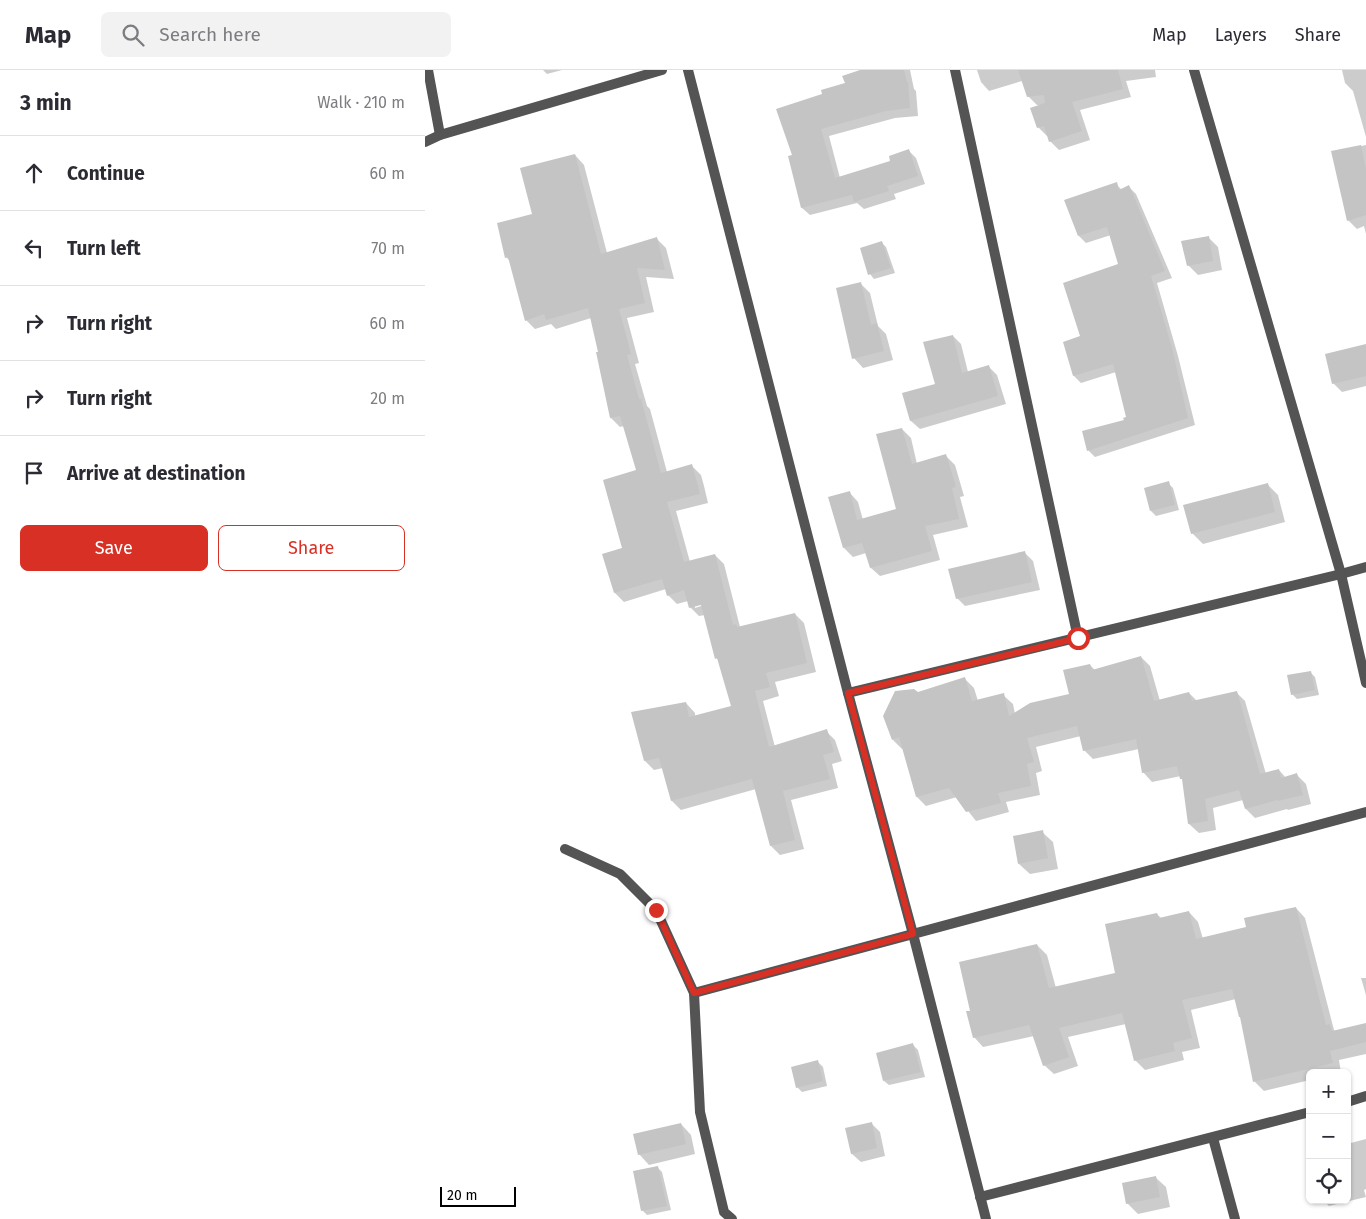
<!DOCTYPE html>
<meta charset="utf-8">
<style>
body{margin:0;font-family:"Fira Sans",sans-serif;background:#f2f2f3;color:#2b2b33}
.controls{position:absolute;right:15px;bottom:15px;display:grid;overflow:hidden;border-radius:8px;box-shadow:0 1px 4px #0004}
.controls button{width:45px;height:45px;display:grid;place-items:center;padding:0;border:0;border-bottom:1px solid #e1e1e2;background:#fff;color:#2b2b33;font:25px sans-serif}
.scale{position:absolute;left:15px;bottom:12px;width:76px;box-sizing:border-box;padding-left:5px;border:2px solid #000;border-top:0;font-size:14px;line-height:18px;white-space:nowrap;color:#000;-webkit-text-stroke:4px #fff;paint-order:stroke}
.stop{position:absolute;width:15px;height:15px;margin:-11px;border:4px solid #d93025;border-radius:50%;background:#fff}
.stop.end{background:#d93025;border-color:#fff;box-shadow:0 1px 5px #0008}
.list{margin:0;padding:0;list-style:none}
h2{display:flex;justify-content:space-between;align-items:center;height:65px;margin:0;padding:0 20px;font-size:21px}
h2 small{font-size:16px;font-weight:400;color:#7c7c81}
.list li{display:grid;grid-template-columns:32px 1fr auto;gap:15px;align-items:center;box-sizing:border-box;height:75px;padding:0 20px;border-top:1px solid #e1e1e2}
.list b{display:block;font-size:19px;white-space:nowrap}
.list em{font-size:16px;font-style:normal;color:#7c7c81}
.actions{display:flex;gap:10px;padding:15px 20px}
.actions a{flex:1;padding:11px 0;border:1px solid #d93025;border-radius:8px;text-align:center;font-size:18px;color:#d93025}
.actions .main{background:#d93025;color:#fff}
.icon{flex:none;width:28px;height:28px;fill:none;stroke:currentColor;stroke-width:2;stroke-linecap:round;stroke-linejoin:round}
.map{position:relative;flex:none;width:941px;height:1149px;overflow:hidden}
header{display:flex;align-items:center;gap:30px;box-sizing:border-box;height:70px;padding:0 25px;background:#fff;border-bottom:1px solid #e1e1e2}
header strong{font-size:24px}
nav{display:flex;gap:28px;margin-inline-start:auto;font-size:18px}
.search{width:350px;height:45px;background:#f2f2f3;display:flex;align-items:center;gap:12px;box-sizing:border-box;padding:0 18px;border-radius:8px;color:#7c7c81;font-size:19px}
main{display:flex}
aside{flex:1;background:#fff}
.map>svg:first-child{display:block}
.shadow{fill:#0003;fill-rule:evenodd}
.building{fill:#c4c4c4}
.lines{fill:none;stroke-linecap:round;stroke-linejoin:round}
.minor{stroke:#545454;stroke-width:10}
.tertiary{stroke:#545454;stroke-width:10}
.route{stroke:#d93025;stroke-width:6}
</style>
<header>
<strong>Map</strong>
<div class="search"><svg class="icon" aria-label="search" viewBox="0 0 24 24"><circle cx="10" cy="10" r="6"/><path d="M15 15l6 6"/></svg>Search here</div>
<nav><a>Map</a><a>Layers</a><a>Share</a></nav>
</header>
<main>
<aside>
<h2>3 min<small>Walk · 210 m</small></h2>
<ul class="list">
<li><svg class="icon" aria-label="ahead" viewBox="0 0 24 24"><path d="M12 20V5M6 11l6-6 6 6"/></svg><div><b>Continue</b></div><em>60 m</em></li>
<li><svg class="icon" aria-label="left" viewBox="0 0 24 24"><path d="M17 20v-9H6M10 6l-5 5 5 5"/></svg><div><b>Turn left</b></div><em>70 m</em></li>
<li><svg class="icon" aria-label="right" viewBox="0 0 24 24"><path d="M7 20v-9h11M14 6l5 5-5 5"/></svg><div><b>Turn right</b></div><em>60 m</em></li>
<li><svg class="icon" aria-label="right" viewBox="0 0 24 24"><path d="M7 20v-9h11M14 6l5 5-5 5"/></svg><div><b>Turn right</b></div><em>20 m</em></li>
<li><svg class="icon" aria-label="arrive" viewBox="0 0 24 24"><path d="M6 21V4h12l-3 4 3 4H6"/></svg><div><b>Arrive at destination</b></div></li>
</ul>
<div class="actions"><a class="main">Save</a><a>Share</a></div>
</aside>
<div class="map">
<svg width="941" height="1149" viewBox="0 0 941 1149">
<rect width="100%" height="100%" fill="#fff"/>
<g class="shadow">
<path d="M118,0h19l-15,4z"/>
<path d="M439,0h46l4,19 2,2 2,25 -23,2 -66,18 11,42 52,-16 16,-12 8,8 9,26 -31,10 2,5 -32,10 -7,-6 -47,12 -8,-7 -9,-52 31,-61 22,-11z"/>
<path d="M552,0h178l1,7 -30,4 5,16 -51,13 10,30 -31,10 -9,-9 -2,-5h-1l-9,-9 4,-22h-5l-9,-9 -6,-15 -33,10 -8,-9z"/>
<path d="M917,0h24v67l-13,-46 -8,-8z"/>
<path d="M941,75v89l-2,-8 -7,3 -9,-9 -16,-68z"/>
<path d="M150,85l9,10 23,88 50,-14 9,9 8,31 -28,-2 8,35 -27,6 12,45 -4,1 12,42 3,3 17,63 25,-6 9,9 3,11 4,17 -32,8 14,51 25,-7 9,9 16,63 55,-13 9,9 12,49 -41,10 4,14 -16,5 12,46 51,-16 9,9 7,21 -10,3 6,24 -47,12 13,49 -24,6 -9,-9 -15,-57 -75,21 -9,-9 -9,-33 -9,2 -9,-9 41,-58 9,10v3l38,-9 -13,-46 -4,-3 -11,-43 -6,1 -9,-9 -2,-6 -11,3 -9,-9 -2,-6 -42,13 -9,-9 -12,-38 20,-6 15,-78 -14,-45 -4,1 -9,-9 -14,-65h2l-8,-35 -35,11 -5,-5 -16,5 -9,-9 -16,-59 -4,-4zM282,534l-12,4v-3z"/>
<path d="M691,114l6,6 7,-3 7,7 36,84 -15,5 21,73 17,69 -100,32 -7,-7 40,-33 -12,-45 -35,11 -7,-7 -10,-34 18,-5 38,-72 -9,-30 -25,8 -7,-7 -13,-35z"/>
<path d="M783,167l10,10 4,23 -24,5 -10,-10z"/>
<path d="M456,172l5,5 9,26 -21,6 -4,-5z"/>
<path d="M436,214l9,9 8,33 8,8 7,26 -30,8 -9,-10z"/>
<path d="M528,266l8,8 7,28 21,-5 8,8 9,29 -86,25 -9,-8 -7,-27 32,-9z"/>
<path d="M941,275v41l-24,6 -9,-9z"/>
<path d="M477,359l9,9 6,26 29,-8 9,9 9,31 -4,1 8,30 -35,8 7,25 -60,16 -9,-8 -5,-15 -13,4 -9,-9 6,-55 8,9 5,18 34,-10z"/>
<path d="M743,413l5,5 6,22 -23,6 -5,-5z"/>
<path d="M842,414l11,11 7,27 -82,22 -11,-11z"/>
<path d="M599,482l9,9 7,29 -75,16 -8,-8z"/>
<path d="M716,587l9,9 10,35 29,-8 8,8 39,-9 9,9 21,73 13,-4 7,8 11,-3 9,9 5,20 -23,6 -1,-1 -32,9 -9,-9 -3,-9 -30,8 3,22 -17,3 -10,-9 -5,-43 -3,-5 -29,6 -9,-10 -4,-23 -46,10 -9,-9 -3,-14 -45,11 6,24 -6,2 4,22 -34,7 3,10 -33,9 -19,-24 -31,9 -9,-9 -14,-49 -1,1 -9,-9 25,-47 46,-15 10,10 4,13 25,-6 10,9 2,10 56,-19 19,-30 5,5z"/>
<path d="M885,602l5,5 4,18 -22,4 -5,-5z"/>
<path d="M617,762l11,10 5,27 -28,5 -11,-10z"/>
<path d="M871,838l9,10 29,112 1,1 31,-7v30l-27,6 2,13h-31v7l-46,11 -9,-9 -13,-64 -6,-19 -45,11 9,38 -18,4 2,8 -39,10 -10,-10 -9,-36 -58,13 10,29 -24,8 -10,-9 -10,-29 -51,11 -9,-10 -3,-25 66,-67 10,10 9,33 60,-14 41,-60 5,5 27,-7 9,10 5,17 45,-11z"/>
<path d="M936,908h5v17z"/>
<path d="M488,975l5,5 7,27 -36,8 -5,-4z"/>
<path d="M393,992l5,5 4,19 -25,6 -5,-5z"/>
<path d="M446,1053l9,9 5,24 -24,6 -9,-8 -5,-25z"/>
<path d="M256,1054l10,11 4,19 -46,11 -10,-11z"/>
<path d="M941,1069v50l-2,1 2,7 -37,9 -6,-6h24v-56z"/>
<path d="M232,1097l5,5 9,38 -24,5 -5,-5z"/>
<path d="M730,1107l11,10 4,20 -32,7 -11,-11z"/>
</g>
<g class="building">
<path d="M435,0h44l3,12h1l2,26 -24,3 -65,18 14,49 55,-17 -1,-5 20,-7 9,27 -31,10 2,5 -35,11 -2,-7 -51,13 -13,-52 4,-1 -16,-46 46,-15 -1,-4 24,-7 -3,-7z"/>
<path d="M593,0h100l5,19 -51,13 10,29 -33,11 -5,-16 -7,2 -7,-20 15,-5 -1,-8 -17,2z"/>
<path d="M936,75l5,24v46l-19,6 -16,-70z"/>
<path d="M150,84l26,100 56,-17 8,33 -28,-2 8,35 -26,6 12,45 -4,1 12,44h2l20,74 31,-9 3,11 5,19 -33,8 17,60 31,-8 18,71 3,-1 1,3 58,-14 12,50 -41,10 4,14 -15,4 14,56 58,-18 7,23 -11,3 7,24 -47,12 12,49 -25,6 -18,-67 -81,22 -12,-43 -15,3 -13,-49 55,-10 3,15 42,-11 -14,-48 -2,1 -14,-54 -12,3 -5,-18 -17,6 -5,-17 -48,14 -12,-39 20,-6 -19,-68 33,-10 -16,-54 -10,2 -14,-66h2l-10,-44 -42,12 -2,-6 -19,7 -17,-64 -3,1 -8,-35 35,-9 -12,-46z"/>
<path d="M692,112l2,8 10,-5 36,86 -14,5 21,72 16,70 -101,33 -5,-20 42,-11 -1,-2 3,-1 -13,-53 -40,12 -10,-34 17,-6 -17,-53 55,-19 -11,-37 -29,9 -14,-36z"/>
<path d="M784,166l4,25 -26,5 -6,-25z"/>
<path d="M457,171l9,27 -23,7 -8,-27z"/>
<path d="M436,212l10,43 6,-2 7,28 -32,8 -16,-71z"/>
<path d="M528,265l9,38 27,-8 9,31 -88,25 -8,-28 33,-9 -12,-42z"/>
<path d="M941,274v32l-34,8 -7,-30z"/>
<path d="M477,358l10,36 34,-10 10,33 -4,1 7,31 -34,7 7,25 -62,17 -8,-25 -19,5 -15,-51 22,-6 7,29 39,-11 -20,-75z"/>
<path d="M744,411l6,24 -25,6 -6,-23z"/>
<path d="M843,413l7,29 -84,22 -8,-29z"/>
<path d="M600,481l7,31 -76,17 -8,-30z"/>
<path d="M716,586l13,45 35,-9 3,9 45,-10 23,83 19,-5 2,9 16,-5 6,22 -25,6 -1,-1 -32,9 -6,-19 -34,9 3,22 -20,3 -6,-45h-2l-3,-13 -35,7 -6,-34 -53,12 -6,-25 -50,12 7,24 -7,2 4,22 -33,7 3,10 -35,9 -17,-24 -33,9 -17,-60 -7,3 -9,-24 12,-25 19,-2 4,3 47,-15 7,24 32,-8 5,23 21,-13 39,-9 -6,-24 27,-6 2,6z"/>
<path d="M886,601l4,19 -24,5 -4,-20z"/>
<path d="M618,760l5,28 -30,6 -5,-28z"/>
<path d="M871,837l30,118 4,-1 2,7 34,-8v19l-36,9 3,12 -80,19 -13,-65h-1l-7,-28 -50,11 10,38 -19,5 2,8 -41,10 -12,-48 -63,15 10,29 -26,9 -14,-41 -56,13 -7,-27h4l-11,-49 78,-18 12,44 66,-15 -10,-49 52,-11 2,5 30,-7 7,28 50,-12 -2,-9z"/>
<path d="M488,973l8,29 -38,9 -7,-28z"/>
<path d="M393,990l5,21 -27,7 -5,-21z"/>
<path d="M447,1052l5,26 -26,6 -6,-26z"/>
<path d="M256,1053l5,21 -48,11 -5,-21z"/>
<path d="M233,1096l9,40 -26,5 -8,-40z"/>
<path d="M731,1106l4,21 -34,7 -4,-21z"/>
</g>
<g class="lines">
<g class="minor">
<path d="M3,0l12,65"/>
<path d="M263,0l160,623"/>
<path d="M530,0l123,568"/>
<path d="M941,497l-25,7 25,109"/>
<path d="M140,779l55,25 36,36 38,83 6,119 24,100 8,7"/>
<path d="M269,923l672,-181"/>
<path d="M922,1032l19,-6"/>
<path d="M788,1068l22,81"/>
<path d="M555,1127l330,-85"/>
<path d="M561,1149l-73,-285 -65,-241 493,-119 -147,-504"/>
</g>
<path class="tertiary" d="M0,72l15,-7 222,-65"/>
</g>
<g class="lines">
<path class="route" d="M231,840l38,83 219,-59 -65,-241 230,-55"/>
</g>
</svg>
<div class="controls">
<button>+</button>
<button>−</button>
<button><svg class="icon" aria-label="locate" viewBox="0 0 24 24"><circle cx="12" cy="12" r="6"/><path d="M12 2v4M12 18v4M2 12h4M18 12h4"/></svg></button>
</div>
<div class="scale">20 m</div>
<div class="stop" style="left:653px;top:568px"></div>
<div class="stop end" style="left:231px;top:840px"></div>
</div>
</main>
